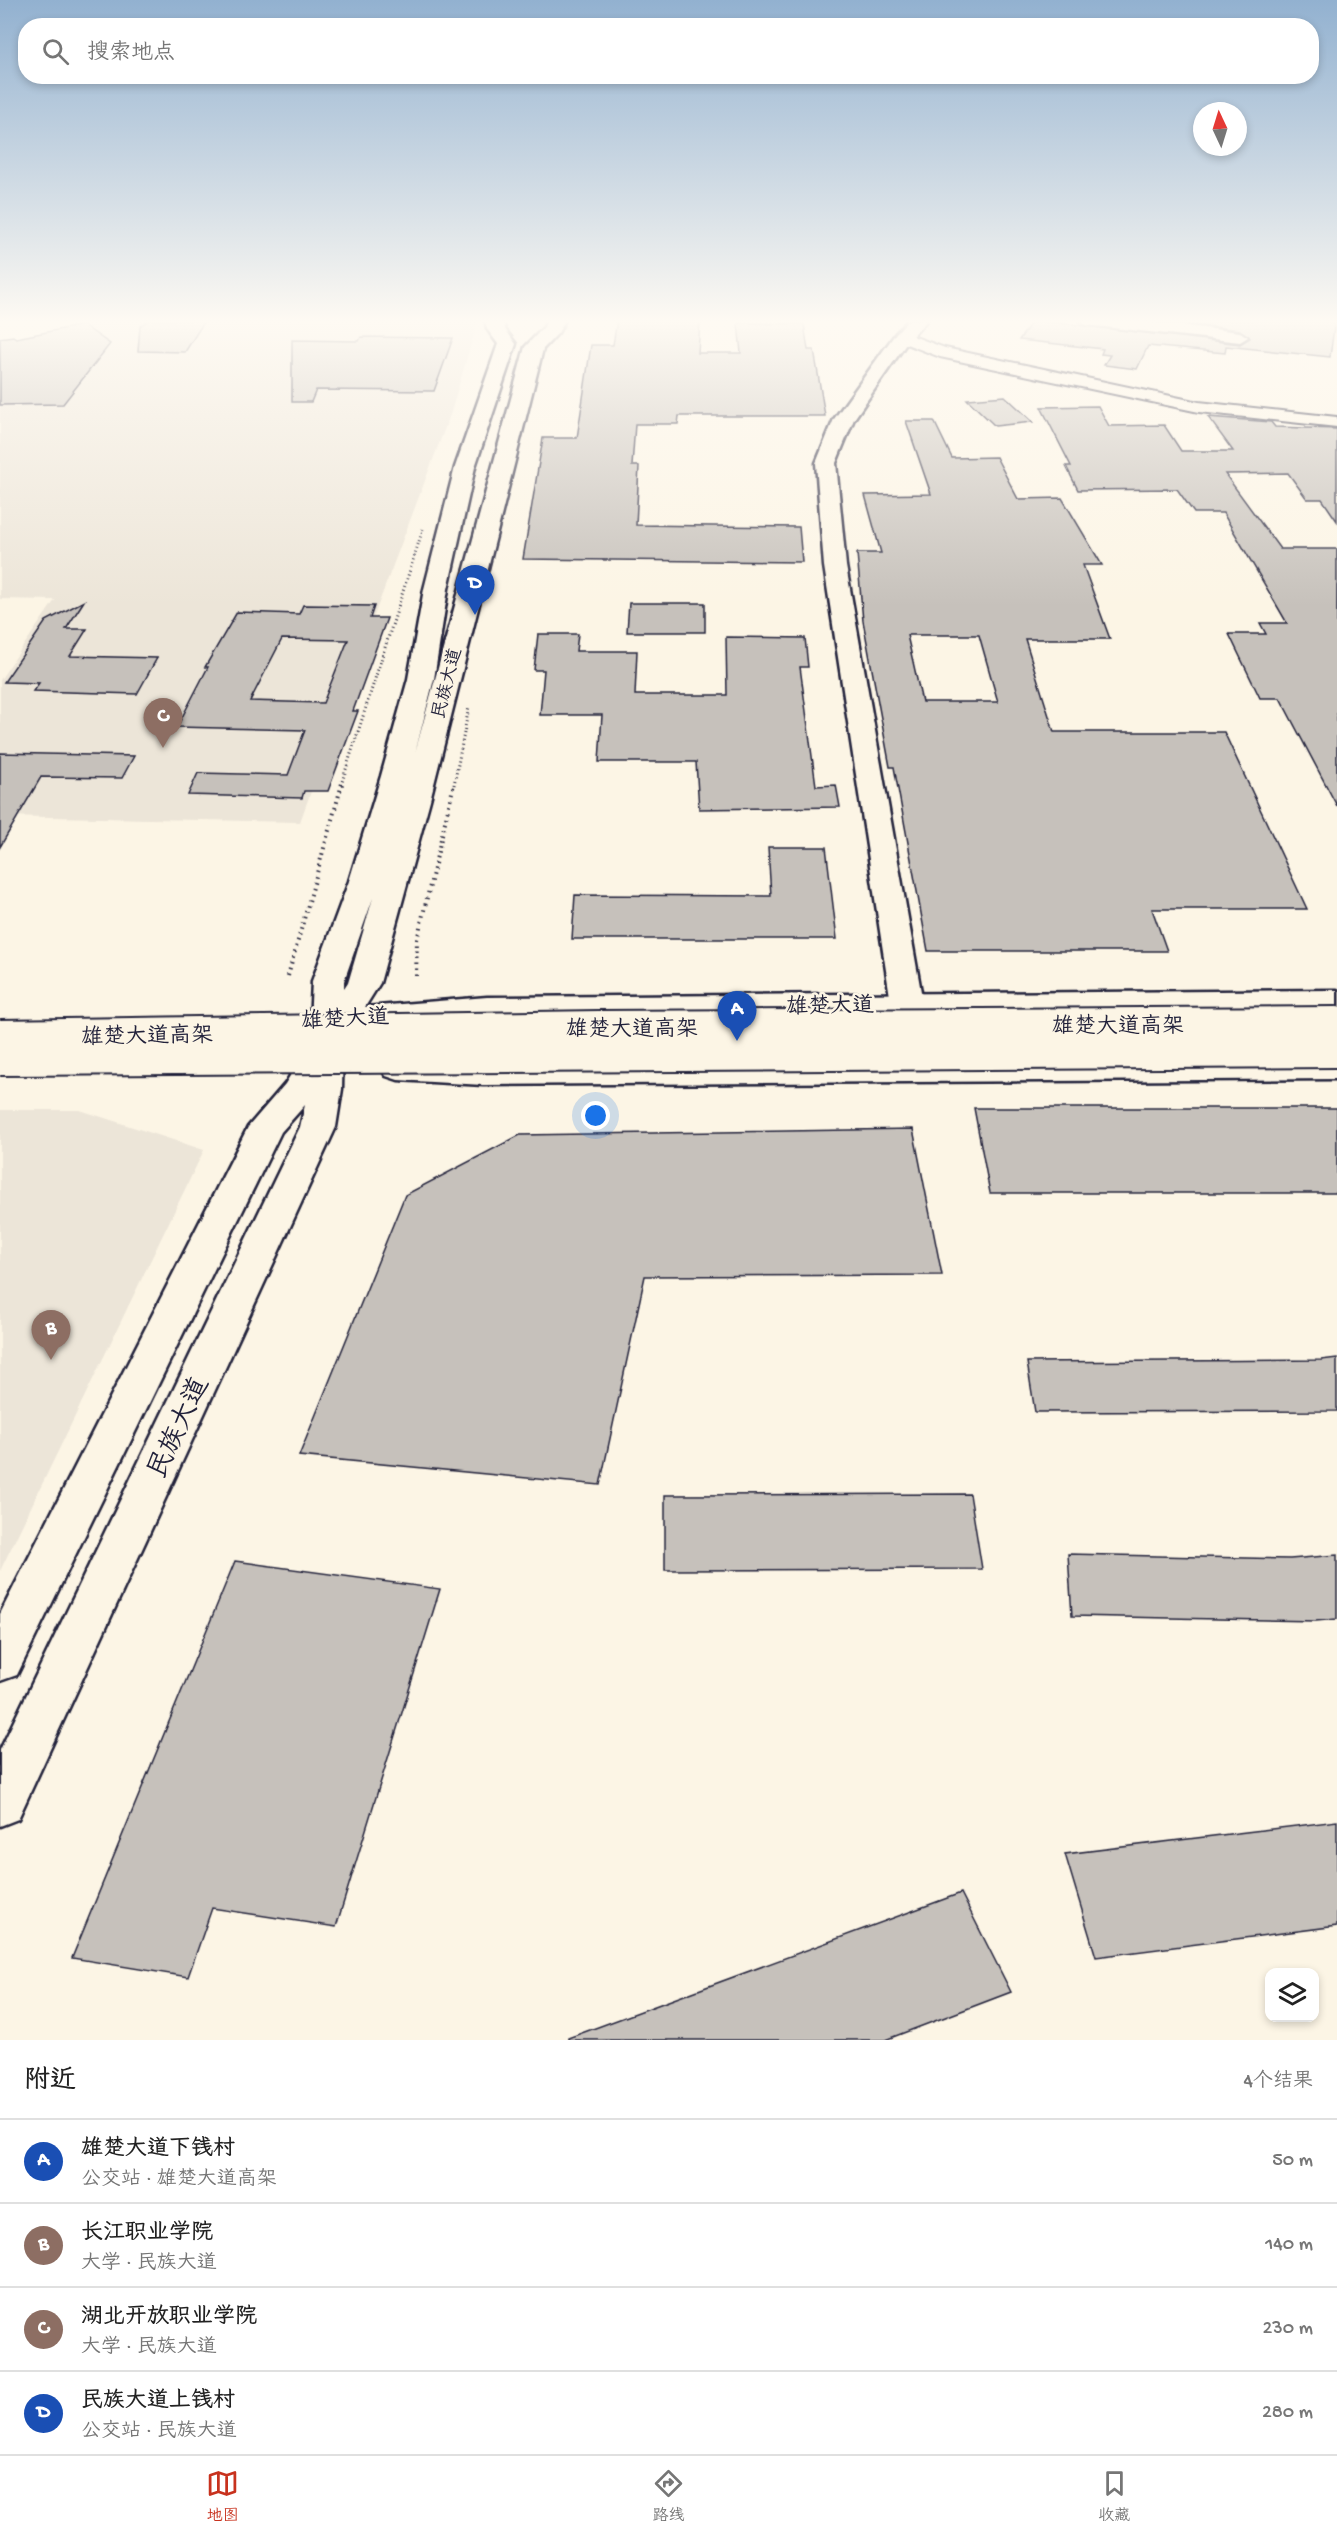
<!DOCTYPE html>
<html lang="zh">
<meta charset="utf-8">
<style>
body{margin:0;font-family:"Gochi Hand","LXGW WenKai TC",sans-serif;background:#f2f2f2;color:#222}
.controls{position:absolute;right:18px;bottom:18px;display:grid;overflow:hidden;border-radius:12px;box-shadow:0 3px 9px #0003}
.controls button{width:54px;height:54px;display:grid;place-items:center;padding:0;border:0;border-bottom:2px solid #e0e0e0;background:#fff;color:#222;font:30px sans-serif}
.compass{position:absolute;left:1193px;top:102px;width:54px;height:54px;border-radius:50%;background:#fff;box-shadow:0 3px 9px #0003;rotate:356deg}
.you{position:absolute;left:596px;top:1116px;width:21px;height:21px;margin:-15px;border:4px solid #fff;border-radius:50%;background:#1a73e8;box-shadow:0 0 0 9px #1a73e833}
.badge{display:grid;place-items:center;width:39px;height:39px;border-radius:50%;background:#c8321e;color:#fff;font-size:20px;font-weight:700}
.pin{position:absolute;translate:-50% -50px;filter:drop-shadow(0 2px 3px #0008)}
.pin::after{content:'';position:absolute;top:32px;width:21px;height:18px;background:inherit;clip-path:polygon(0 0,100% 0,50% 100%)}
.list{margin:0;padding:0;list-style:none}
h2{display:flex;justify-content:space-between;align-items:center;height:78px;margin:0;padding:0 24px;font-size:26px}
h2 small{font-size:20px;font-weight:400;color:#767676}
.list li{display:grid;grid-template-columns:39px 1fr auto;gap:18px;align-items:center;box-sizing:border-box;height:84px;padding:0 24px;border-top:2px solid #e0e0e0}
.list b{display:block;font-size:22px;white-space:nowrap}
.list p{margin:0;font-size:20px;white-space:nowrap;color:#767676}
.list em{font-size:20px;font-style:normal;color:#767676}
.icon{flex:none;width:33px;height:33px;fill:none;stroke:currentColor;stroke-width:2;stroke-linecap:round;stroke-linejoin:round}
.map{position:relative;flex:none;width:1337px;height:2040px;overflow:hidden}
.search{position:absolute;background:#fff;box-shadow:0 3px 9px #0003;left:18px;right:18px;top:18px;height:66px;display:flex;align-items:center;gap:15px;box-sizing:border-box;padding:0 21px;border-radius:24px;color:#767676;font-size:22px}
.sheet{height:414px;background:#fff}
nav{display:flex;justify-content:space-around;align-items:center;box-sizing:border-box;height:84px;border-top:2px solid #e0e0e0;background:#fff;font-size:16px;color:#767676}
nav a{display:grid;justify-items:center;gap:3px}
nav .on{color:#c8321e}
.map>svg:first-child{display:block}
.built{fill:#ece5d8}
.building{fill:#c6c1bb;stroke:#22223b;stroke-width:1.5;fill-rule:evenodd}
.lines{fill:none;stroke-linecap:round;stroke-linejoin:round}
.minor-casing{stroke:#22223b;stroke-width:4}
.tertiary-casing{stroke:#22223b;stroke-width:5}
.primary-casing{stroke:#22223b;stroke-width:5}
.path-far1{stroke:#22223b;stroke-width:3;stroke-dasharray:1 3;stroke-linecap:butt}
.path{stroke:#22223b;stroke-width:4;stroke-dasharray:1.5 4.5;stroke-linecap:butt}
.minor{fill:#fcf5e5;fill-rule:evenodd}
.tertiary{fill:#fcf5e5;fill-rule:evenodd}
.primary{fill:#fcf5e5;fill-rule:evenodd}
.trunk-bridge-casing{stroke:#22223b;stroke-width:36;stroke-linecap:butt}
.trunk-bridge{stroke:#fcf5e5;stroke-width:32}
.labels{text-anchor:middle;stroke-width:5;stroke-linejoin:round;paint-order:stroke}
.far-street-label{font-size:18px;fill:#22223b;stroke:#fcf5e5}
.street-label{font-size:22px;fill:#22223b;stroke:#fcf5e5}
.near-street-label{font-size:27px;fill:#22223b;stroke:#fcf5e5}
</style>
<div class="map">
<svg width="1337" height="2040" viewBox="0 0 1337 2040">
<rect width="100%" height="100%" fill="#fcf5e5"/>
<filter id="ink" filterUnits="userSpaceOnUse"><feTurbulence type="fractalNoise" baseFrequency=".0167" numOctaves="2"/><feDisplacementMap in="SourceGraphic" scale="12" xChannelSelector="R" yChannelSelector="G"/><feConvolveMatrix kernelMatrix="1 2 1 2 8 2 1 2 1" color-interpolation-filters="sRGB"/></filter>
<g filter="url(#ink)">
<g class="built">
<path d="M119,320h359l-27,92 -73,193 -78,217 -300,-6v-136l55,-80 -55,-1v-259z"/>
<path d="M0,1110h80l124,40 -204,421z"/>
</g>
<g class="building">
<path d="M149,320h56l-20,32 -47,-1 2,-25z"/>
<path d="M617,320h83l-2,33h43l-3,-30 66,1 4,26h6l11,66h-146l-1,8h-43l-3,42h7l-3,59 163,2 3,35 -279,-3 20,-121h34l14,-93h22z"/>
<path d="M1033,320l207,24 10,-6 -10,-8 -85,-10h180l-5,37 -104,-11 -1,7 -77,-7 -11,23 -33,-4 6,-10 -9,-1 2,-5 -84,-9z"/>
<path d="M83,325l27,19 -47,60 -63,1v-67l13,-2 3,2z"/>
<path d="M361,337l92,1 -19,53 -118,-1 -5,12h-19v-62l67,1z"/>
<path d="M1005,396l28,26 -38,4 -28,-27z"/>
<path d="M1098,406l11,20 55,-1 17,26h52l-25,-34 63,5 4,5 62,2v92l-15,-22h-15l-19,-26 -63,1 55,75h57v257l-57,-108h-20l-31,-64h37l-6,-11h27l-64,-110h-29l-17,-24 -99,1 -12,-24h5l-30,-59z"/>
<path d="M906,421h28l18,37 44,-1 22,42 44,-1 40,67h-19l27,74h-85l29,93h170l83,177h-155l15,42h-239l-34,-184h-4l-27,-146 -6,-68h24l-16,-58 66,-1zM907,635h72l19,67h-76z"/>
<path d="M84,601l-18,28h21l-17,27 87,2 -20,36 -104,-3 6,-8 -35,-1 42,-61z"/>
<path d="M629,603h76v29h-78z"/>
<path d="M303,605l71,1 -4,12h17l-34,93h5l-30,80h-24l-2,7 -114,-3 10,-22 90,2 17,-45 -128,-3 31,-60h-3l32,-55 62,2zM282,639l66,1 -25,63 -73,-2z"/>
<path d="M538,634h40l-2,17h61l-2,44h92l-1,-58 79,1 3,29h-8l16,119 20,-1 4,22 -141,2 -3,-47h-97l3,-47h-62l4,-45h-10z"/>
<path d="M0,753l134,3 -12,22 -81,-1 -41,70z"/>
<path d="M768,847h58l11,92h-265l3,-44 196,1z"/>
<path d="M974,1108h363v85h-347z"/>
<path d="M913,1129l29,146 -297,1 -45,209 -301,-29 106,-261 115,-60z"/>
<path d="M1337,1358v53l-302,1 -8,-50 294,-2z"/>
<path d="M970,1494l12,75 -317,1v-75z"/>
<path d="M1068,1554l222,5 47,-4v64l-21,2 -244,-5z"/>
<path d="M235,1561l205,28 -104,338 -124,-19 -24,69 -116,-19z"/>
<path d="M1337,1821v105l-241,31 -31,-103z"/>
<path d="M961,1893l50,99 -126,48h-317v-2z"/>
</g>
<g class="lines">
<g class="minor-casing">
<g id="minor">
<path d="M1078,320h54l108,12 8,5 -8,5 -154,-17z"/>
<path d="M902,332l43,16 254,54 138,15v10l-138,-15 -259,-55 -44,-17 -2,-3 2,-3z"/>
</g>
</g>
<g class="tertiary-casing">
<path id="tertiary" d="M908,320h19l-19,21 -54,78 -18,44 10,103 77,437 -4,7 -12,3 -12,-3 -4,-7 -67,-437 -8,-103 18,-44 62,-86z"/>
</g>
<g class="primary-casing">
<g id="primary">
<path d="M485,320h18l2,9 11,15 -41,123 -27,122 -14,90 -19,74 110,-406 19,-20 3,-7h18l-7,13 -15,16 -113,451 -50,183 -15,24 122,-10 850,-7v20l-850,7 -133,10 -11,18 -1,44 -6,38 -318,692 -18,7v-76l300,-623 5,-22 -24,27 -264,543 -17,6v-67l248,-487 37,-43 24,-39 3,-64 37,-100 32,-105 27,-97 16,-90 31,-122 43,-123 -11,-15zM373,898l-25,85 -4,6v-8z"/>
<path d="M1337,1057v22l-854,6 -85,-5 -12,-4 -5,-7 5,-7 12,-4 85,5z"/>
</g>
</g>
<g class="path-far1">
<path d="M341,785l82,-256"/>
<path d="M454,785l15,-78"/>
</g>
<g class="path">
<path d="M288,976l54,-192"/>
<path d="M416,976l1,-36 37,-156"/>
</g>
<use href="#minor" class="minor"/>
<use href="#tertiary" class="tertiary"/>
<use href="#primary" class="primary"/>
<g class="trunk-bridge-casing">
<g id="trunk-bridge">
<path d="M0,1036l599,-9 738,-4"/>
<path d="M0,1059l1337,-8"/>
</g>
</g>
<use href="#trunk-bridge" class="trunk-bridge"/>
</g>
</g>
<linearGradient id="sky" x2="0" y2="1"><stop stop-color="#92b1d0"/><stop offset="0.53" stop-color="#fefaf3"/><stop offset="1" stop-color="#fefaf3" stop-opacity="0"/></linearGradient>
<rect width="1337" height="606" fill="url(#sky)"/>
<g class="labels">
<g class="far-street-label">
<text transform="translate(446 683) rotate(-76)" y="6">民族大道</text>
</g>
<g class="street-label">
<text transform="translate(830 1004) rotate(-1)" y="8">雄楚大道</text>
<text transform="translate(345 1017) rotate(-3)" y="8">雄楚大道</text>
<text x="1118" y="1032">雄楚大道高架</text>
<text x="632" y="1035">雄楚大道高架</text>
<text transform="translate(147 1034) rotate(-1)" y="8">雄楚大道高架</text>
</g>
<g class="near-street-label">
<text transform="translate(177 1427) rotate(-65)" y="9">民族大道</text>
</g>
</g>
</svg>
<div class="controls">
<button><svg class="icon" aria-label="layers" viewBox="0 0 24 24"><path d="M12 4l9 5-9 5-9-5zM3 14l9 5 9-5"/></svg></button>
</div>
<svg class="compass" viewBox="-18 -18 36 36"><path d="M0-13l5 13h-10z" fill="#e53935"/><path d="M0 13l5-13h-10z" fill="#767676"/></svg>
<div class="you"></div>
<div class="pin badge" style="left:737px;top:1041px;background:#1a4fb4">A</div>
<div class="pin badge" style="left:51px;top:1360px;background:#8d6e63">B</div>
<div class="pin badge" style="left:163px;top:748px;background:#8d6e63">C</div>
<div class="pin badge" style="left:475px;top:615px;background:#1a4fb4">D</div>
<div class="search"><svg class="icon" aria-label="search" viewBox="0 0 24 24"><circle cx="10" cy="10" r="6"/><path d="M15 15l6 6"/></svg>搜索地点</div>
</div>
<section class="sheet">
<h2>附近<small>4个结果</small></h2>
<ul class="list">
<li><span class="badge" style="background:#1a4fb4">A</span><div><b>雄楚大道下钱村</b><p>公交站 · 雄楚大道高架</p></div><em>50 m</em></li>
<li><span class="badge" style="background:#8d6e63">B</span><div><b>长江职业学院</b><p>大学 · 民族大道</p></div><em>140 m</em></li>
<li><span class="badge" style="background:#8d6e63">C</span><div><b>湖北开放职业学院</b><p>大学 · 民族大道</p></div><em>230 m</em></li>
<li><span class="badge" style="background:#1a4fb4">D</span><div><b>民族大道上钱村</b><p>公交站 · 民族大道</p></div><em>280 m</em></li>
</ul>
</section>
<nav>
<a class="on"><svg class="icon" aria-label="map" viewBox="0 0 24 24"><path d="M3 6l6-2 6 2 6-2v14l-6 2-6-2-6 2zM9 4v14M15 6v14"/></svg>地图</a>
<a><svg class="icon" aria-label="directions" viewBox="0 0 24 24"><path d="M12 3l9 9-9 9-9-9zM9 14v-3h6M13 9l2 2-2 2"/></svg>路线</a>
<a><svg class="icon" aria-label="saved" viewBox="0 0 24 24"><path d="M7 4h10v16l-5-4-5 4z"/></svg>收藏</a>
</nav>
